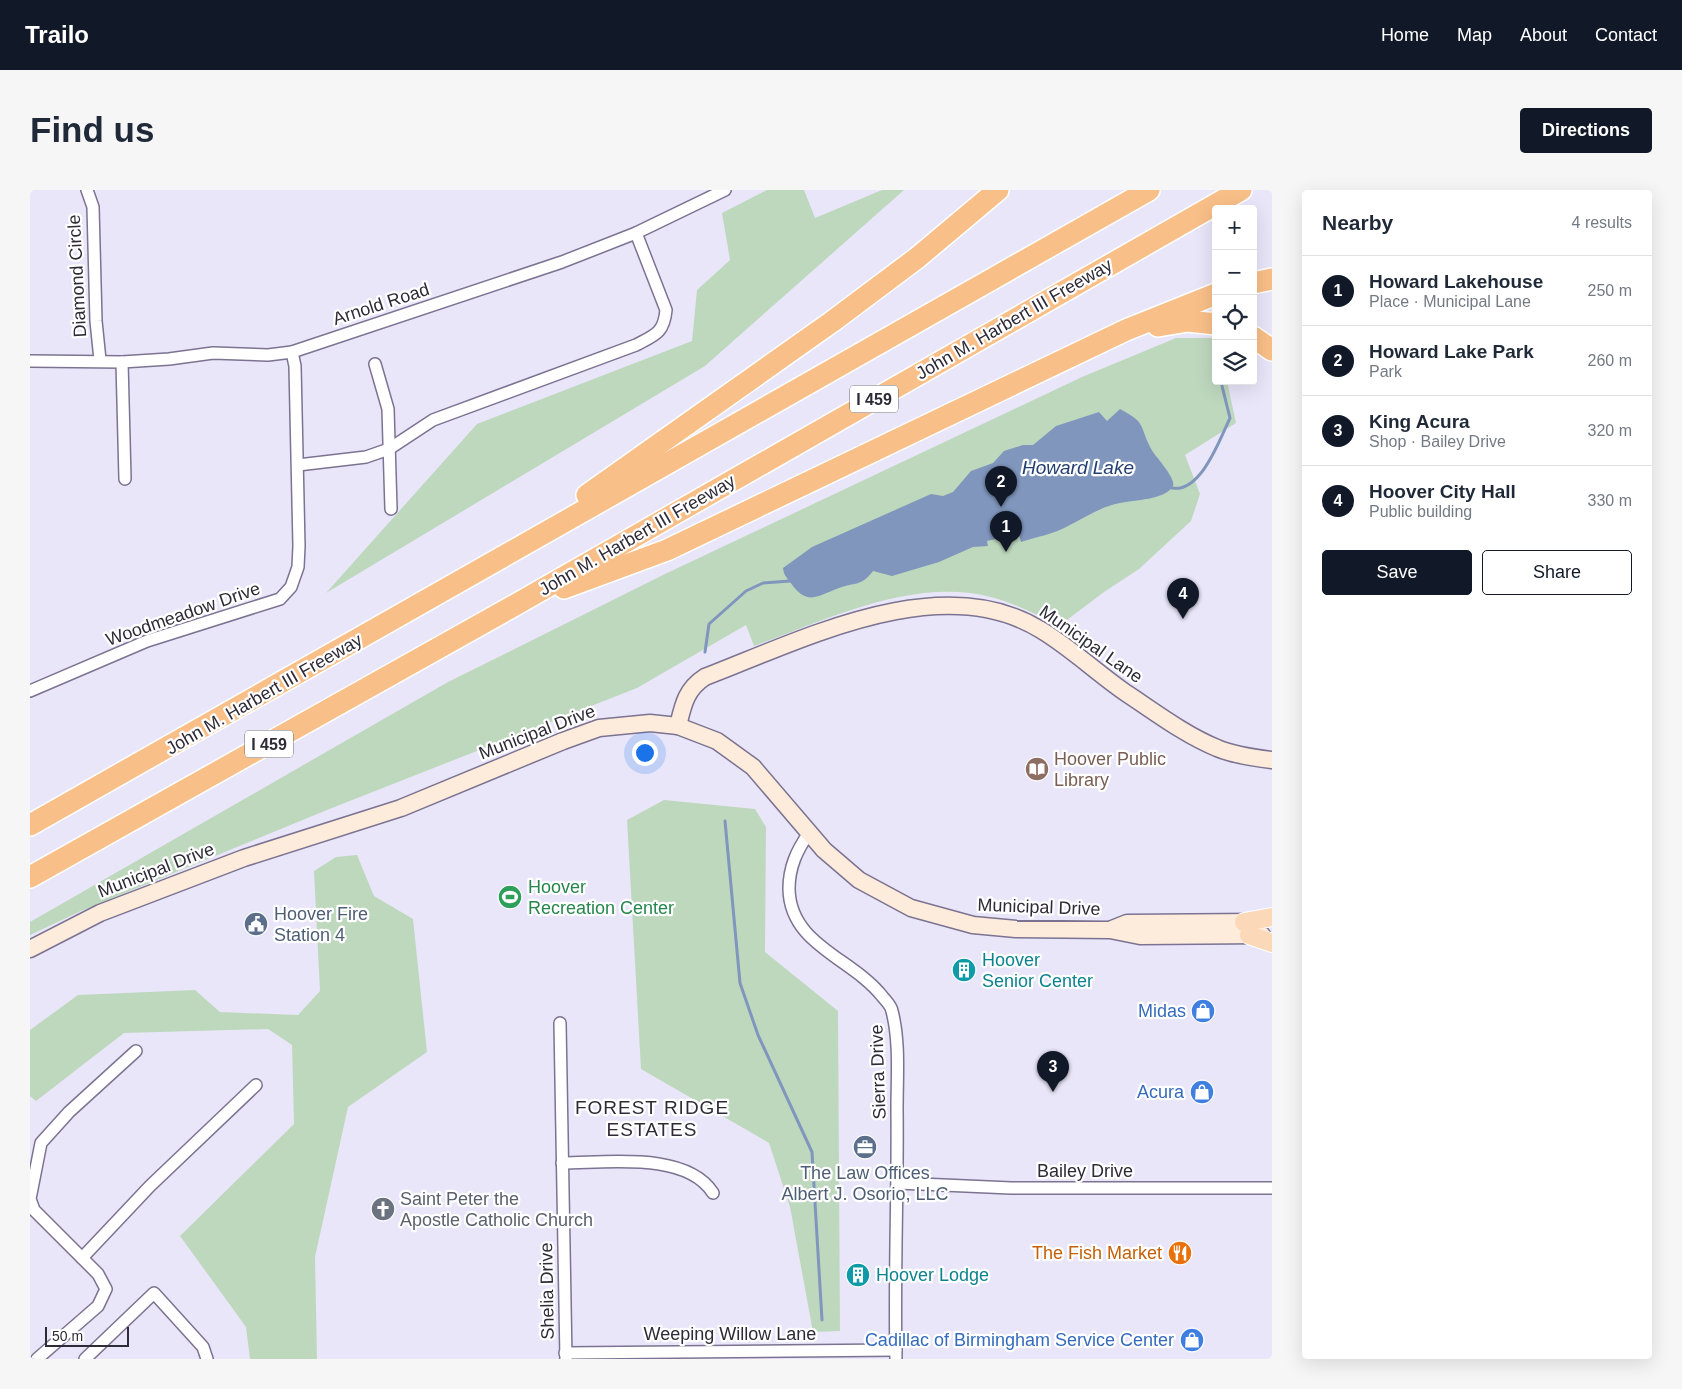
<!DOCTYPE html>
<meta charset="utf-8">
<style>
body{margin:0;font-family:Helvetica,sans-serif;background:#f6f6f7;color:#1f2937}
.controls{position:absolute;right:15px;top:15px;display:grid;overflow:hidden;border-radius:5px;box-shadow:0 5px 20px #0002}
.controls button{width:45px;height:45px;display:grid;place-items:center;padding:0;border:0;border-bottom:1px solid #e0e1e3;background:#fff;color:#1f2937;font:25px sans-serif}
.scale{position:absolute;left:15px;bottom:12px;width:84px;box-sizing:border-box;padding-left:5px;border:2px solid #2e2b37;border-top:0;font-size:14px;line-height:18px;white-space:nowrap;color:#2e2b37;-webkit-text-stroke:4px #fff;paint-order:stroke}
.you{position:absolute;left:614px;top:562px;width:18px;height:18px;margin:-12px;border:4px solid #fff;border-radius:50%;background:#1a73e8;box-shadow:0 0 0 8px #1a73e833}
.badge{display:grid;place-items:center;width:32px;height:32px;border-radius:50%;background:#111827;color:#fff;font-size:16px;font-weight:700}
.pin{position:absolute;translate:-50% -41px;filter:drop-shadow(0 1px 2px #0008)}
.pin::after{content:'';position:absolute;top:26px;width:18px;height:15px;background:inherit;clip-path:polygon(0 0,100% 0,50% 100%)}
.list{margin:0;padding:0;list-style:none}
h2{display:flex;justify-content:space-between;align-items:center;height:65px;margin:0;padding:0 20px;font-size:21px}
h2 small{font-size:16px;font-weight:400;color:#747a83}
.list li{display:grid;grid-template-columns:32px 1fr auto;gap:15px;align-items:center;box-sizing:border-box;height:70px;padding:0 20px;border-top:1px solid #e0e1e3}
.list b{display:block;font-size:19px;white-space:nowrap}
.list p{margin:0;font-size:16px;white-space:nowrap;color:#747a83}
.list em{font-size:16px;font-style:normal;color:#747a83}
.actions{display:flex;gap:10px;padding:15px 20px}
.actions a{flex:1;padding:11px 0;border:1px solid #111827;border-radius:5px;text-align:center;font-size:18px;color:#111827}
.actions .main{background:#111827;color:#fff}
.icon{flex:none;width:28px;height:28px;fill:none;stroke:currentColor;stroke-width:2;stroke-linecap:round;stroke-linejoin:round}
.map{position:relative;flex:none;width:1242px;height:1169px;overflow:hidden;border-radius:5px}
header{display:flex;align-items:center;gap:30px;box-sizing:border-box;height:70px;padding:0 25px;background:#111827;color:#fff}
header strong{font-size:24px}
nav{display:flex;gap:28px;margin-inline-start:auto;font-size:18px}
.intro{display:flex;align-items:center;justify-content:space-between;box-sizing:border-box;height:120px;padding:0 30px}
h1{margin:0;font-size:35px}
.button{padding:12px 22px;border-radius:5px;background:#111827;color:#fff;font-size:18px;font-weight:700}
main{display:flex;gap:30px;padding:0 30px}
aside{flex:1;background:#fff;border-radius:5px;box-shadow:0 5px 20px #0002}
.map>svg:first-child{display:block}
.green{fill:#bed8be}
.water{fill:#8096bd}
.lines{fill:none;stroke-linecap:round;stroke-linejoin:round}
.stream{stroke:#8096bd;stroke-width:3}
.street-casing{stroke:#7b7391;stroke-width:14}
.secondary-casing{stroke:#7b7391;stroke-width:19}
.primary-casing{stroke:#fff;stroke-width:20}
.highway-casing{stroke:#fff;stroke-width:24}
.street{stroke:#fff;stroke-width:11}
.secondary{stroke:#fdecdb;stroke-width:16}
.primary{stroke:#fbd9b8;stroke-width:18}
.highway{stroke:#f9bf88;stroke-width:21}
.labels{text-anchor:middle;stroke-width:4.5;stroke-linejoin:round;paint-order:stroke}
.shield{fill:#fff;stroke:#6d6b73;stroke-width:1}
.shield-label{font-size:16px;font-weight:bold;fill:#2e2b37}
.street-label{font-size:18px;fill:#2e2b37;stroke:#fff}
.education-label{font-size:18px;fill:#785e54;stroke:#fff;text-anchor:start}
.leisure-label{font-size:18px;fill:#27864d;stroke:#fff;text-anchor:start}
.service-label{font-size:18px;fill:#4e5e75;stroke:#fff;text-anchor:start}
.culture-label{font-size:18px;fill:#0d838f;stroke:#fff;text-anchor:start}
.shop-label{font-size:18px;fill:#366cbe;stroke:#fff;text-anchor:end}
.worship-label{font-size:18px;fill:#5b616d;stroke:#fff;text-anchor:start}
.food-label{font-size:18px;fill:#c56008;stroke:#fff;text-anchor:end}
.water-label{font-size:19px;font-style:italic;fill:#233e70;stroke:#fff}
.neighbourhood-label{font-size:19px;letter-spacing:1px;fill:#2e2b37;stroke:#fff}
</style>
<header>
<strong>Trailo</strong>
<nav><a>Home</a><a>Map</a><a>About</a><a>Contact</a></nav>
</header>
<div class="intro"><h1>Find us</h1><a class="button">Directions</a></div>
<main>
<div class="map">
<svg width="1242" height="1169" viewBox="0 0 1242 1169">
<rect width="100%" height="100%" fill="#eae6fa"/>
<g class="green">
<path d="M737,0h37l11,28 67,-28h22l-199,176 -379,227 151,-169 215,-83 5,-51 33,-30 -8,-47z"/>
<path d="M1146,148h40v43h11l9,42 -51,32 15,39 -9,27 -52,48 -35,23 -45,34c-28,-15 -57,-29 -89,-33 -71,-9 -151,29 -216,53l-8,-21 -109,63 -305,120 -251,103 -51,24v-13l418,-240 217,-108 417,-197z"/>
<path d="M634,610l91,9 11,18 -1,125 73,59 2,320 -27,1 -23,-125 -21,-64 -128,-74 -14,-249z"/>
<path d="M327,665l17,41 39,23 14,133 -79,55 -33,150 2,102h-67l-4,-32 -66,-91 114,-112 -2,-79 -24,-16 -144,4 -88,68 -6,-5v-66l48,-35 117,-5 25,22 78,3 22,-24 -6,-120 22,-14z"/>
</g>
<path class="water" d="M1090,219c29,15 18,18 33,43 5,7 23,27 20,34 -8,14 -39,14 -53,17 -20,4 -34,14 -52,23 -14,8 -32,11 -47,16l-4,-14 -4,1 -4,7 -22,5 1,5 -15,1 -34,15 -47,14 -19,-5c-12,16 -18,11 -34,17 -24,9 -32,18 -49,-6 -4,-6 -6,-6 -7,-14l29,-21 119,-53 12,2 10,-4 18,-21 22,-8 11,-12 19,-6h10l23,-19 43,-14 8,9z"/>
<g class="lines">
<g class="stream">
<path d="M1142,298c29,5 48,-49 58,-70l-8,-32"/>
<path d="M675,462l4,-28 37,-33 17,-8 27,-2"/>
<path d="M695,631l15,162 18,52 54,117 10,168"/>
</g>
<g class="street-casing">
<g id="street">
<path d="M57,0l6,17 3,114 4,39"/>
<path d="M0,171l92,1 47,-3 44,-6 55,2 24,-3 270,-90 74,-29 89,-43"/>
<path d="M92,172l3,117"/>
<path d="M345,174l13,45 3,100"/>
<path d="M268,275l68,-8 23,-8 44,-29 203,-75c19,-10 28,-12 30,-35l-30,-77"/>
<path d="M0,501l117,-50 133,-42 11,-12 7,-20 1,-21 -4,-180 -3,-14"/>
<path d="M779,643c-12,17 -20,34 -20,56 1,56 63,69 93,107 3,4 9,9 10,15 8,31 5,66 5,98 1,83 -3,167 -1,250"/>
<path d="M530,833l6,336"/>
<path d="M532,973c44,0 124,-12 151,30"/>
<path d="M868,993l113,5h261"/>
<path d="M52,1068l68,-72 106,-101"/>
<path d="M535,1163l331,-3"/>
<path d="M7,1169l61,-53 8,-17 -8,-15 -64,-64 -4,-11 11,-56 28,-31 67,-61"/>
<path d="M55,1169l69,-66 49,54 4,12"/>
</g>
</g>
<g class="secondary-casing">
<g id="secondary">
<path d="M648,536c5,-21 8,-37 27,-49 97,-37 236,-109 336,-47 30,18 56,43 85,63 29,19 59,42 91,55 16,7 38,10 55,12"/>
<path d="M1082,739l15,-6 130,-1"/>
<path d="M0,759l70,-36 144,-55 157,-50 162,-67 36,-13 51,-5 28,3 39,15 36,26 71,83 35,30 52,28 62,17 43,4 94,1 30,6 122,-1"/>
</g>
</g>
<g class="primary-casing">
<g id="primary">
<path d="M1214,732l28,-5"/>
<path d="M1219,745l23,8"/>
</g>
</g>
<g class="highway-casing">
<g id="highway">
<path d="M1223,93l19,-4"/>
<path d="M1128,136l30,-5 28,3"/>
<path d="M1223,147l19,13"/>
<path d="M557,305l246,-174 84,-63 81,-68"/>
<path d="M534,398l103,-38 459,-220 90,-36"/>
<path d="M0,635l1119,-635"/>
<path d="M0,687l478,-268 733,-419"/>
</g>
</g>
<use href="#street" class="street"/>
<use href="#secondary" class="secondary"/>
<use href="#primary" class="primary"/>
<use href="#highway" class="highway"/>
</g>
<defs>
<g id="library-disc" transform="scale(1.25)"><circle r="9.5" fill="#8d6e63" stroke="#fff"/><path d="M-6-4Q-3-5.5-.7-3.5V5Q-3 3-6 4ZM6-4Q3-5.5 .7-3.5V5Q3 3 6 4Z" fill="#fff"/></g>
<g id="stadium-disc" transform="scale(1.25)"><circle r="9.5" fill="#2e9e5b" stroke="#fff"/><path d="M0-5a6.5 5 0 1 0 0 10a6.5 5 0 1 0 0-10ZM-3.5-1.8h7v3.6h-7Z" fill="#fff"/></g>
<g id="civic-disc" transform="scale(1.25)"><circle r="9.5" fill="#5c6f8a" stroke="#fff"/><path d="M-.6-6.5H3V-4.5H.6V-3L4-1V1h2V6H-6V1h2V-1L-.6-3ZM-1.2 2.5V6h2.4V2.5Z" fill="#fff"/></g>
<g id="building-disc" transform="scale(1.25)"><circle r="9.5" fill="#0f9aa8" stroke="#fff"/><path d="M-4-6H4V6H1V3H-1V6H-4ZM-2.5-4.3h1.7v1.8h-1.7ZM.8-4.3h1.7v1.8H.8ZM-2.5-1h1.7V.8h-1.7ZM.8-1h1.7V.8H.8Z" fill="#fff"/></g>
<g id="shop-disc" transform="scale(1.25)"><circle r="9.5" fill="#3f7fe0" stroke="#fff"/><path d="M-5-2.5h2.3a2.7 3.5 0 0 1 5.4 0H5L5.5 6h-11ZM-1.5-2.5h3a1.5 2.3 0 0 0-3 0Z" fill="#fff"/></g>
<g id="office-disc" transform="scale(1.25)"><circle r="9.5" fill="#5c6f8a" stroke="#fff"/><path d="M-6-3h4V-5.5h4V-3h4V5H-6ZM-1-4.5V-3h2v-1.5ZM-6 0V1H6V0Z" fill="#fff"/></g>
<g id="church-disc" transform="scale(1.25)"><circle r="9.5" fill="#6b7280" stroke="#fff"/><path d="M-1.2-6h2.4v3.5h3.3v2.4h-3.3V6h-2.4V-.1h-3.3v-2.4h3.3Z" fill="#fff"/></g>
<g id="restaurant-disc" transform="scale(1.25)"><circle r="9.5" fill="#e8710a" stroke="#fff"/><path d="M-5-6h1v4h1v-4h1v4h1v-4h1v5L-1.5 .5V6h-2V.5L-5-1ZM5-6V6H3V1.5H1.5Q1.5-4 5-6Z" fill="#fff"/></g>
</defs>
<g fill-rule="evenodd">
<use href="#library-disc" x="1007" y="579"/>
<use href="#stadium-disc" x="480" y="707"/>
<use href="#civic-disc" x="226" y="734"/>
<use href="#building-disc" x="934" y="780"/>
<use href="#shop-disc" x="1173" y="821"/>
<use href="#shop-disc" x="1172" y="902"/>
<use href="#office-disc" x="835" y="957"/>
<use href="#church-disc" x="353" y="1019"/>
<use href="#restaurant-disc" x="1150" y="1063"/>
<use href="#building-disc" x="828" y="1085"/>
<use href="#shop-disc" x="1162" y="1150"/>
</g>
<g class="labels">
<g class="shield">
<rect x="820" y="195.5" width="48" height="27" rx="4"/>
<rect x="215" y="540.5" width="48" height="27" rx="4"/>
</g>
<g class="shield-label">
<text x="844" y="215">I 459</text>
<text x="239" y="560">I 459</text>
</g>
<g class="street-label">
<text transform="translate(47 86) rotate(-93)" y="6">Diamond Circle</text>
<text transform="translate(351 114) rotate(-18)" y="6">Arnold Road</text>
<text transform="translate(984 129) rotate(-30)" y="6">John M. Harbert III Freeway</text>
<text transform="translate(607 345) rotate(-30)" y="6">John M. Harbert III Freeway</text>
<text transform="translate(153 424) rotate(-19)" y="6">Woodmeadow Drive</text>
<text transform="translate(1061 454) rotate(35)" y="6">Municipal Lane</text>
<text transform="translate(234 504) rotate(-30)" y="6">John M. Harbert III Freeway</text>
<text transform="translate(507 542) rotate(-21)" y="6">Municipal Drive</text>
<text transform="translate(126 680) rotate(-21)" y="6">Municipal Drive</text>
<text transform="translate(1009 717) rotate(2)" y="6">Municipal Drive</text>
<text transform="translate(848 882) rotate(-92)" y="6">Sierra Drive</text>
<text x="1055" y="987">Bailey Drive</text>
<text transform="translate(517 1101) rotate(-91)" y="6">Shelia Drive</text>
<text x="700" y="1150">Weeping Willow Lane</text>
</g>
<g class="education-label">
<text x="1024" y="575">Hoover Public<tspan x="1024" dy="21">Library</tspan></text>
</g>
<g class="leisure-label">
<text x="498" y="703">Hoover<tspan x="498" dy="21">Recreation Center</tspan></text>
</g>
<g class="service-label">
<text x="244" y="730">Hoover Fire<tspan x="244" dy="21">Station 4</tspan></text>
<text x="835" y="989" text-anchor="middle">The Law Offices<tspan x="835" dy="21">Albert J. Osorio, LLC</tspan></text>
</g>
<g class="culture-label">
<text x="952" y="776">Hoover<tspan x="952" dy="21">Senior Center</tspan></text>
<text x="846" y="1091">Hoover Lodge</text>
</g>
<g class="shop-label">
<text x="1156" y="827">Midas</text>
<text x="1154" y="908">Acura</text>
<text x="1144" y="1156">Cadillac of Birmingham Service Center</text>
</g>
<g class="worship-label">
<text x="370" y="1015">Saint Peter the<tspan x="370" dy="21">Apostle Catholic Church</tspan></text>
</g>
<g class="food-label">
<text x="1132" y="1069">The Fish Market</text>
</g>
<g class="water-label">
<text x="1048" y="284">Howard Lake</text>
</g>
<g class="neighbourhood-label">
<text x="622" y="924">FOREST RIDGE<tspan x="622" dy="22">ESTATES</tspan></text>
</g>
</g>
</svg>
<div class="controls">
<button>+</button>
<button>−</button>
<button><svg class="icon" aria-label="locate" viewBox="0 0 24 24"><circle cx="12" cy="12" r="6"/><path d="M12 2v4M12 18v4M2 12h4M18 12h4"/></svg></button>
<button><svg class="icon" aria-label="layers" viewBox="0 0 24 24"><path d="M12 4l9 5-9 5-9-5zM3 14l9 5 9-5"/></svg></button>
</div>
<div class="scale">50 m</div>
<div class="you"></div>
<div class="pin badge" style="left:976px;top:362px">1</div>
<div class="pin badge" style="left:971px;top:317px">2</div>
<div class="pin badge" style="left:1023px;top:902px">3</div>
<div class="pin badge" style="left:1153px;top:429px">4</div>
</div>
<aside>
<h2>Nearby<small>4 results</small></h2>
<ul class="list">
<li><span class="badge">1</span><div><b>Howard Lakehouse</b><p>Place · Municipal Lane</p></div><em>250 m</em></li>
<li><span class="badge">2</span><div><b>Howard Lake Park</b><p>Park</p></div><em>260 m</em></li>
<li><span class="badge">3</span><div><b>King Acura</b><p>Shop · Bailey Drive</p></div><em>320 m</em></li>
<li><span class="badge">4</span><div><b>Hoover City Hall</b><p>Public building</p></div><em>330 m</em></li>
</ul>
<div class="actions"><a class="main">Save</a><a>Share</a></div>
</aside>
</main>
